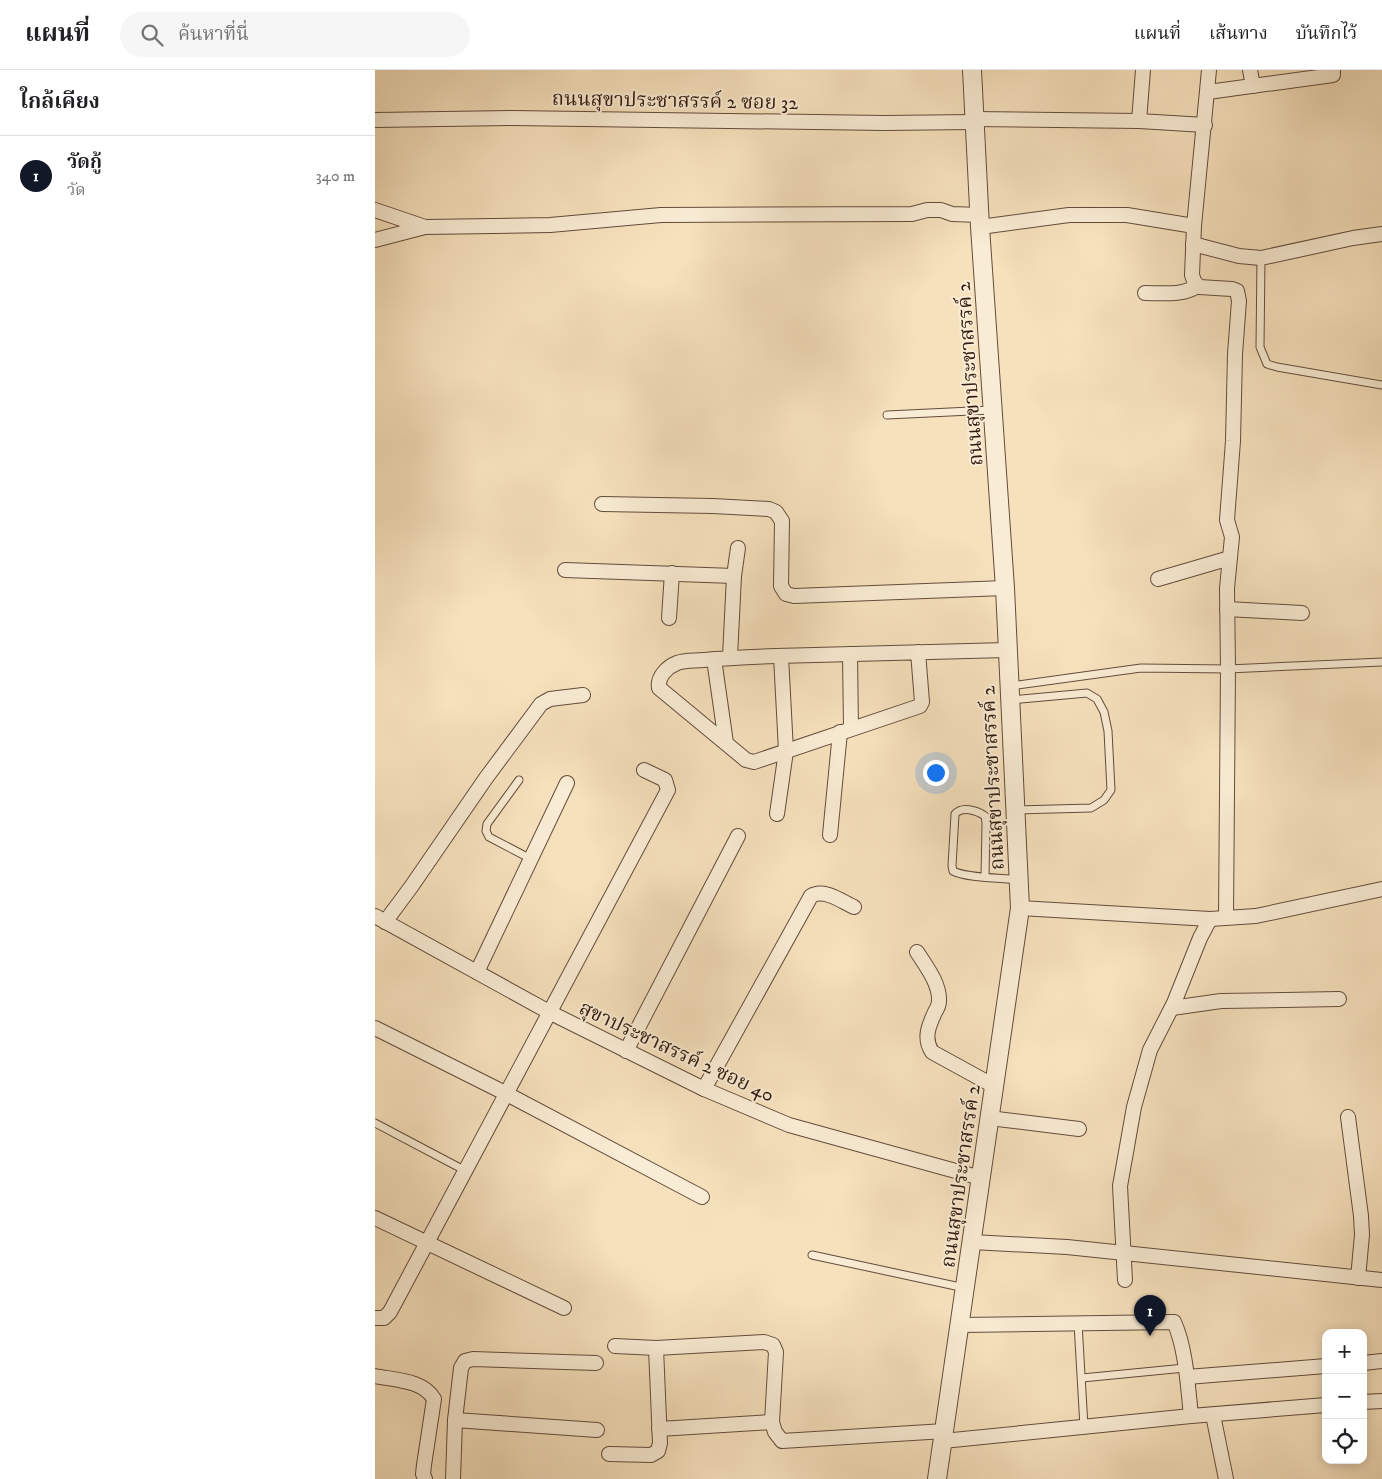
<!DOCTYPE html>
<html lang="th">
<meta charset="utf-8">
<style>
body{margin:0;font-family:"IM FELL DW Pica","Noto Serif Thai",serif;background:#f6f6f6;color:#202124}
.controls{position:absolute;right:15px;bottom:15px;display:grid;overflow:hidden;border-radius:10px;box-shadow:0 2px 12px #0003}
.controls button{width:45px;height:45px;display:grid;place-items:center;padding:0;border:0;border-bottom:1px solid #e0e0e0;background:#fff;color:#202124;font:25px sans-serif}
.you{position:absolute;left:560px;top:702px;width:18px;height:18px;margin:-12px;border:4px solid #fff;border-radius:50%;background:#1a73e8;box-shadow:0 0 0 8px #1a73e833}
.badge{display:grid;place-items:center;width:32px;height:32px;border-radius:50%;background:#111827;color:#fff;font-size:16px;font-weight:700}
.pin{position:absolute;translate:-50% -41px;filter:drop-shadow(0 1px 2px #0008)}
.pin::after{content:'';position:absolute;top:26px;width:18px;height:15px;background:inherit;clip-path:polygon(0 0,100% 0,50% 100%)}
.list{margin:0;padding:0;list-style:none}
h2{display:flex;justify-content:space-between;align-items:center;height:65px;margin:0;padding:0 20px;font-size:21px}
h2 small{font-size:16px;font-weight:400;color:#757577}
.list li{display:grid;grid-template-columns:32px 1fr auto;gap:15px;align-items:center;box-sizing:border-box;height:80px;padding:0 20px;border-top:1px solid #e0e0e0}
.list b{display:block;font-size:19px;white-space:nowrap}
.list p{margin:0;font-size:16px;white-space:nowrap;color:#757577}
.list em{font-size:16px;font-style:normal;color:#757577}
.icon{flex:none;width:28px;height:28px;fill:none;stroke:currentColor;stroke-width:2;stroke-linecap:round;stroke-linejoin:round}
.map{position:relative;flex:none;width:1007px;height:1409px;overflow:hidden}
header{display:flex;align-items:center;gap:30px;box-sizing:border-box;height:70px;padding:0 25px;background:#fff;border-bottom:1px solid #e0e0e0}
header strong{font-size:24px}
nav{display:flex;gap:28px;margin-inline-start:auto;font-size:18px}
.search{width:350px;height:45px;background:#f6f6f6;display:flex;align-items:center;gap:12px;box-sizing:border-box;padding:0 18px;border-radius:28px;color:#757577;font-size:19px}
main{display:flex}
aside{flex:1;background:#fff}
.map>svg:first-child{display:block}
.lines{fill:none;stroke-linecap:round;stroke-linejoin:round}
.service-casing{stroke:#634c3b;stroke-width:9}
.minor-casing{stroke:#634c3b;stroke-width:16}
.tertiary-casing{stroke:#634c3b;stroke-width:20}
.service{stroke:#f9ecd4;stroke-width:7}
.minor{stroke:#f9ecd4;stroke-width:14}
.tertiary{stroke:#f9ecd4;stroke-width:18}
.labels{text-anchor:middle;stroke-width:4;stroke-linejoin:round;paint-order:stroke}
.street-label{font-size:20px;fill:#321a10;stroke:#f9ecd4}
</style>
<header>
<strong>แผนที่</strong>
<div class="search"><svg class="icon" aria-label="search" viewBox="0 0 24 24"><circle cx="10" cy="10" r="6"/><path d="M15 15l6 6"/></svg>ค้นหาที่นี่</div>
<nav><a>แผนที่</a><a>เส้นทาง</a><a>บันทึกไว้</a></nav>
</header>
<main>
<aside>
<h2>ใกล้เคียง<small></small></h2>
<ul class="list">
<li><span class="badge">1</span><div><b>วัดกู้</b><p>วัด</p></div><em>340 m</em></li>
</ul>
</aside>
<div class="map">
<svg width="1007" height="1409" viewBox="0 0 1007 1409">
<rect width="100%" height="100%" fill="#f6e1bd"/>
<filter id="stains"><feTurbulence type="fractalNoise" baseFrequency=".004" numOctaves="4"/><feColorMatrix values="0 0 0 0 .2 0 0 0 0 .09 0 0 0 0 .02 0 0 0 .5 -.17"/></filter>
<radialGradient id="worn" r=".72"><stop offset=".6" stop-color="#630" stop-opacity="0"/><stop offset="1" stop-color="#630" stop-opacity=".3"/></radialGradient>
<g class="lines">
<g class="service-casing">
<g id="service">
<path d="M886,188l-1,89 7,17 10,3 105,18"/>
<path d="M512,345l105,-5"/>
<path d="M635,616l131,-18 87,1 154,-7"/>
<path d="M636,630l76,-7 10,6 7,13 4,19 3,59 -7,10 -13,8 -75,2"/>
<path d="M144,710l-32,44 -1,7 3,6 42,22"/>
<path d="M610,807l1,-54 -1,-7c-9,-6 -23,-10 -30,-2l-3,52 1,5c12,7 50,7 66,9"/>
<path d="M0,1053l89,47"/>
<path d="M437,1185l153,33"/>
<path d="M703,1253l6,104"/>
<path d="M707,1308l103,-10"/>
</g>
</g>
<g class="minor-casing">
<g id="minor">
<path d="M834,0l-15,156 -2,49 2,6 5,6 33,2 5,2 2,10 -4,53 -2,87 -6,79 5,17 -5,51 1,81 -2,248"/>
<path d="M875,0l3,16"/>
<path d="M833,22l125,-17v-5"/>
<path d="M598,49l166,2 66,4"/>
<path d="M0,50l137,-2 372,5 89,-1"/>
<path d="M764,51l4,-51"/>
<path d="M0,140l50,17"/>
<path d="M605,157l89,-12h58l67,11"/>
<path d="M0,170l50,-13 125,-2 111,-10 251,-1 15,-4h14l11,4 28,1"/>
<path d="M818,174l46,12 22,2 92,-20 29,-4"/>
<path d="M770,223c17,0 38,3 52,-7"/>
<path d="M227,434l111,2 56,3 7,3 6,9 -1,65 5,8 8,2 211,-8"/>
<path d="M190,500l169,6"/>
<path d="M783,509l72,-21"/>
<path d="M852,539l75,4"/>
<path d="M294,548l3,-45"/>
<path d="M543,582l4,50 -2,4 -166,56 -8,-2 -87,-72c-2,-11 8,-21 18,-25 8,-3 18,-2 27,-3 24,-2 47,-3 72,-4 77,-2 154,-4 231,-6"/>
<path d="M475,584l1,74"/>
<path d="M355,587l4,-81 4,-28"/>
<path d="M339,589l12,84"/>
<path d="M402,744l9,-63 -5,-95"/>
<path d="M455,765l10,-103"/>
<path d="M645,838l190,11 46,-3 126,-27"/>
<path d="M0,846l174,96 155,77 85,36 192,53"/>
<path d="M10,852l26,-35 75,-109 55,-74 9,-5 33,-4"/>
<path d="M542,882c9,14 23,32 22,49 0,4 -2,8 -4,11 -6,13 -12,26 -3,40l62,34"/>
<path d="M102,902l90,-189"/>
<path d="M797,938l49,-7 118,-2"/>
<path d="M0,958l130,65 197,104"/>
<path d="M251,981l112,-215"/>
<path d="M329,1019l107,-193c13,-8 30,5 43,11"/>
<path d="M973,1047l13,99 1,19 -4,43"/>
<path d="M614,1048l90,11"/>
<path d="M0,1148l189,90"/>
<path d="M597,1172l95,5 315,33"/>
<path d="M750,1210l-5,-94 14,-79 16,-57 24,-47 26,-65 10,-19"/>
<path d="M0,1248h9l6,-6 278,-522 -3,-10 -21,-10"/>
<path d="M585,1255l214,-3c12,26 14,66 17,94"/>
<path d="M240,1276l41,2 108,-6 9,3 3,7 -4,70 3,10 7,9 163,-10"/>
<path d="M988,1293l19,-2"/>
<path d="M0,1306c20,4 48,4 59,23l-10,66 -1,9 2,5"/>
<path d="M812,1307l139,-11"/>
<path d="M988,1332l19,-1"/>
<path d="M838,1345l13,64"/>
<path d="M80,1350l142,10"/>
<path d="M284,1359l113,-7"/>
<path d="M568,1371l248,-25 135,-11"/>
<path d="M234,1384l42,1 7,-4 2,-8 -4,-95"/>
<path d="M78,1409l2,-59 6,-52 4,-7 8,-2 123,4"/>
</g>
</g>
<g class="tertiary-casing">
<path id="tertiary" d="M562,1409l83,-571 -15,-320 -25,-361 -8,-157"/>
</g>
<use href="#service" class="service"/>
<use href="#minor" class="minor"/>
<use href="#tertiary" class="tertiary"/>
</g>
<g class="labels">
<g class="street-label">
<text transform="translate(300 30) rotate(1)" y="7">ถนนสุขาประชาสรรค์ 2 ซอย 32</text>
<text transform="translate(594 304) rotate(-94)" y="7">ถนนสุขาประชาสรรค์ 2</text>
<text transform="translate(617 708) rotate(-93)" y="7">ถนนสุขาประชาสรรค์ 2</text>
<text transform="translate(302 981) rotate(25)" y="7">สุขาประชาสรรค์ 2 ซอย 40</text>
<text transform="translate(585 1106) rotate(-82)" y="7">ถนนสุขาประชาสรรค์ 2</text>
</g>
</g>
<rect width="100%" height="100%" filter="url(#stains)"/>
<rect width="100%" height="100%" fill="url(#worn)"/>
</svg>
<div class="controls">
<button>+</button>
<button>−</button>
<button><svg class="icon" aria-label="locate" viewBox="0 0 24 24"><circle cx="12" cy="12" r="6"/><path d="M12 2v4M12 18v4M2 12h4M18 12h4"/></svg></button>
</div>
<div class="you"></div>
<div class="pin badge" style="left:775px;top:1266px">1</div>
</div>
</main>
